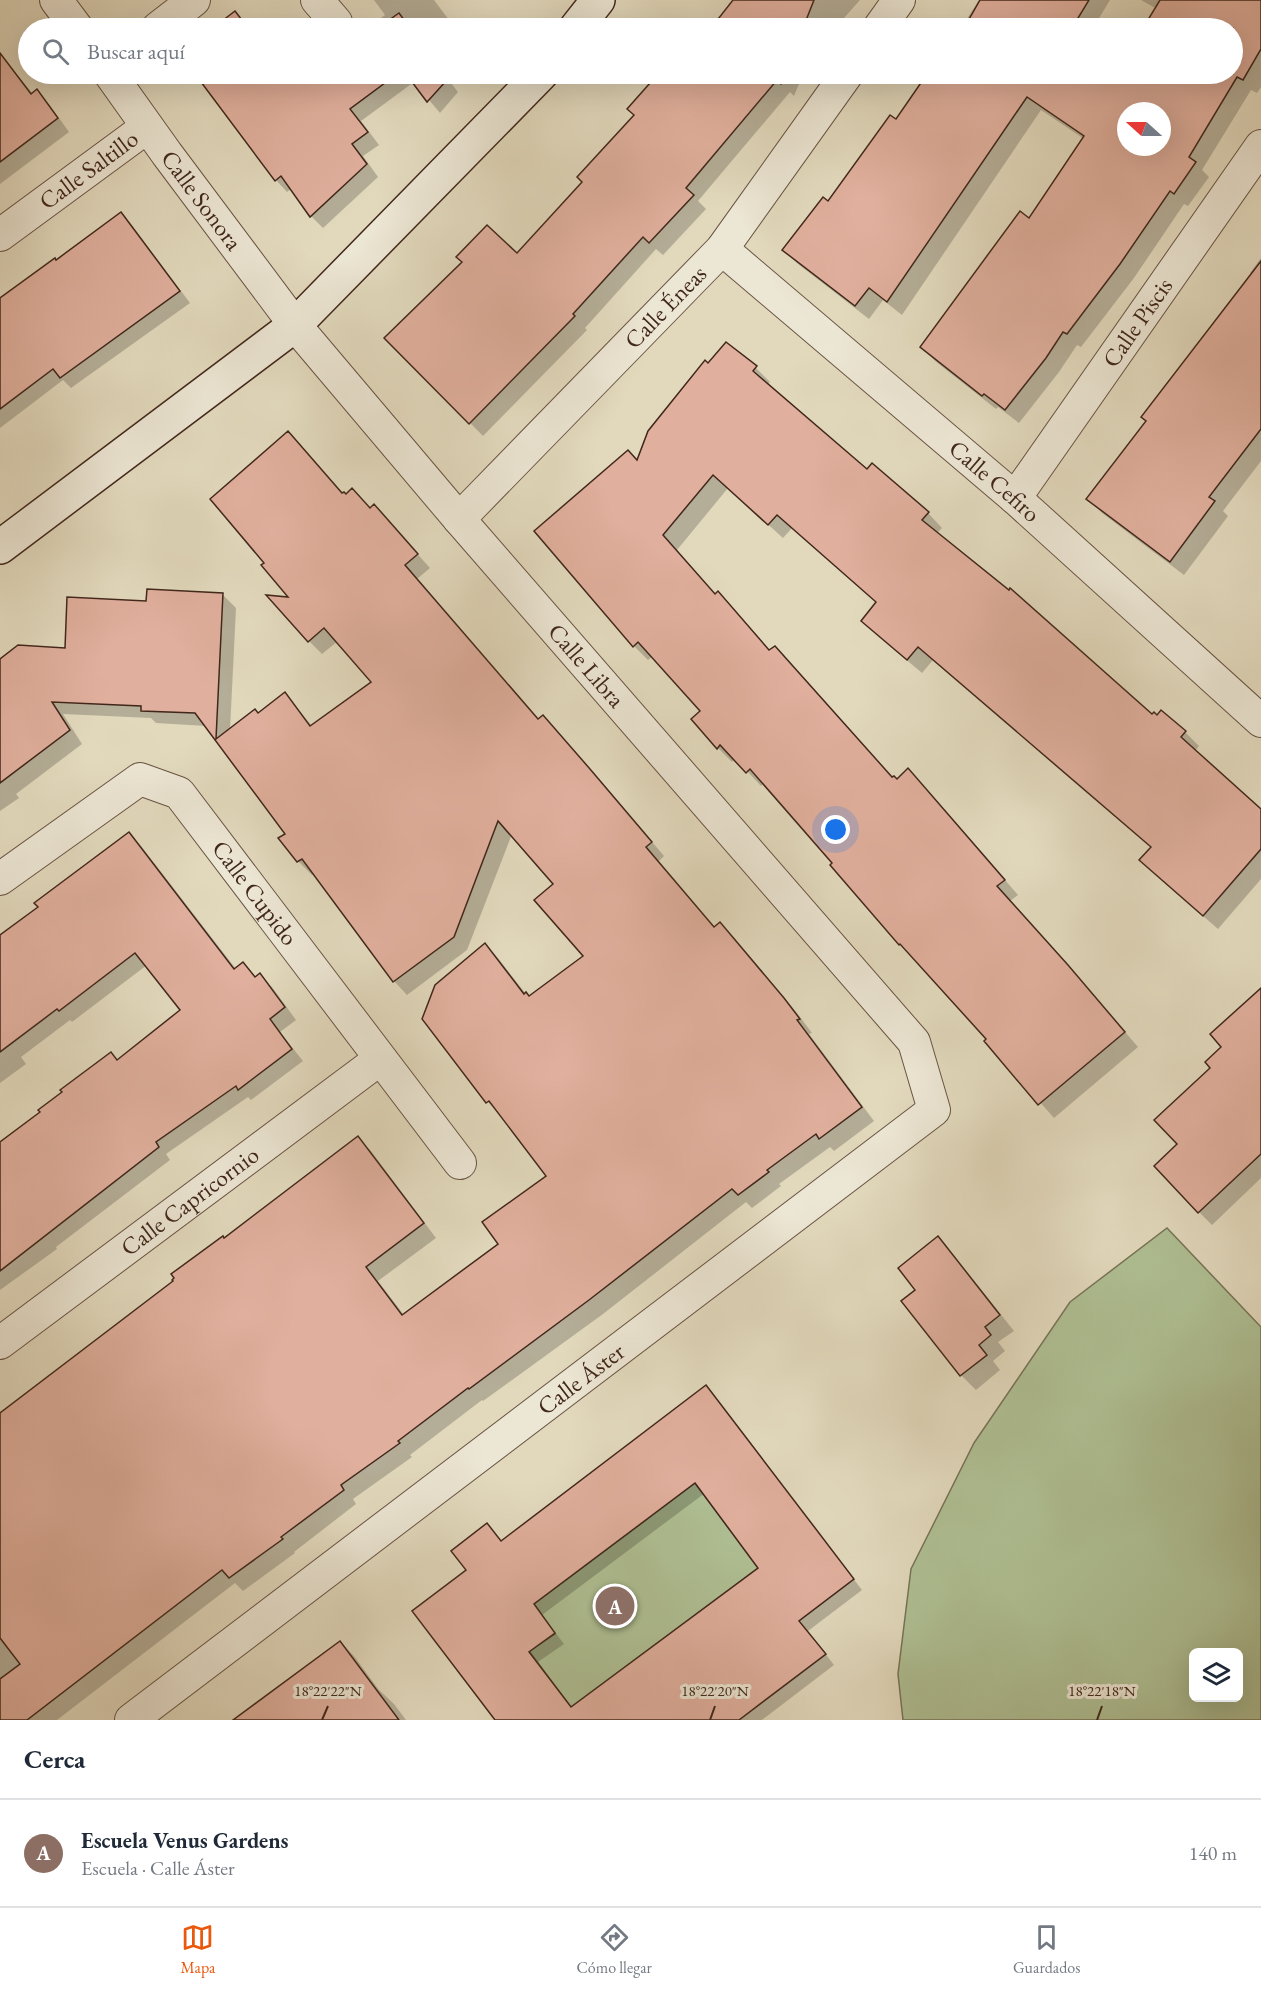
<!DOCTYPE html>
<html lang="es">
<meta charset="utf-8">
<style>
body{margin:0;font-family:"EB Garamond",serif;background:#f2f2f3;color:#1f2937}
.controls{position:absolute;right:18px;bottom:18px;display:grid;overflow:hidden;border-radius:9px;box-shadow:0 6px 24px #0002}
.controls button{width:54px;height:54px;display:grid;place-items:center;padding:0;border:0;border-bottom:2px solid #e0e1e3;background:#fff;color:#1f2937;font:30px sans-serif}
.compass{position:absolute;left:1117px;top:102px;width:54px;height:54px;border-radius:50%;background:#fff;box-shadow:0 6px 24px #0002;rotate:291deg}
.you{position:absolute;left:836px;top:830px;width:21px;height:21px;margin:-15px;border:4px solid #fff;border-radius:50%;background:#1a73e8;box-shadow:0 0 0 9px #1a73e833}
.badge{display:grid;place-items:center;width:39px;height:39px;border-radius:50%;background:#ea580c;color:#fff;font-size:20px;font-weight:700}
.pin{position:absolute;translate:-50% -50%;border:3px solid #fff;box-shadow:0 2px 6px #0006}
.list{margin:0;padding:0;list-style:none}
h2{display:flex;justify-content:space-between;align-items:center;height:78px;margin:0;padding:0 24px;font-size:26px}
h2 small{font-size:20px;font-weight:400;color:#747a83}
.list li{display:grid;grid-template-columns:39px 1fr auto;gap:18px;align-items:center;box-sizing:border-box;height:108px;padding:0 24px;border-top:2px solid #e0e1e3}
.list b{display:block;font-size:22px;white-space:nowrap}
.list p{margin:0;font-size:20px;white-space:nowrap;color:#747a83}
.list em{font-size:20px;font-style:normal;color:#747a83}
.icon{flex:none;width:33px;height:33px;fill:none;stroke:currentColor;stroke-width:2;stroke-linecap:round;stroke-linejoin:round}
.map{position:relative;flex:none;width:1261px;height:1720px;overflow:hidden}
.search{position:absolute;background:#fff;box-shadow:0 6px 24px #0002;left:18px;right:18px;top:18px;height:66px;display:flex;align-items:center;gap:15px;box-sizing:border-box;padding:0 21px;border-radius:33px;color:#747a83;font-size:22px}
.sheet{height:186px;background:#fff}
nav{display:flex;justify-content:space-around;align-items:center;box-sizing:border-box;height:84px;border-top:2px solid #e0e1e3;background:#fff;font-size:16px;color:#747a83}
nav a{display:grid;justify-items:center;gap:3px}
nav .on{color:#ea580c}
.map>svg:first-child{display:block}
.green{fill:#afc094;stroke:#787458;stroke-width:1.5;fill-rule:evenodd}
.shadow{fill:#0003;fill-rule:evenodd}
.building{fill:#e0af9d;stroke:#41271b;stroke-width:1.5;fill-rule:evenodd}
.lines{fill:none;stroke-linecap:round;stroke-linejoin:round}
.street-casing{stroke:#695444;stroke-width:34}
.secondary-casing{stroke:#41271b;stroke-width:36}
.street{stroke:#ece6d4;stroke-width:32}
.secondary{stroke:#ece6d4;stroke-width:33}
.ticks{fill:none;stroke:#41271b;stroke-width:2}
.labels{text-anchor:middle;stroke-width:6;stroke-linejoin:round;paint-order:stroke}
.street-label{font-size:24px;fill:#41271b;stroke:#ece6d4}
.ticks-label{font-size:15px;text-anchor:middle;fill:#41271b;stroke:#ece6d4;stroke-width:6;stroke-linejoin:round;paint-order:stroke}
</style>
<div class="map">
<svg width="1261" height="1720" viewBox="0 0 1261 1720">
<rect width="100%" height="100%" fill="#e2d9bd"/>
<filter id="stains"><feTurbulence type="fractalNoise" baseFrequency=".00333" numOctaves="4"/><feColorMatrix values="0 0 0 0 .2 0 0 0 0 .09 0 0 0 0 .02 0 0 0 .5 -.17"/></filter>
<radialGradient id="worn" r=".72"><stop offset=".6" stop-color="#630" stop-opacity="0"/><stop offset="1" stop-color="#630" stop-opacity=".3"/></radialGradient>
<g class="green">
<path d="M1167,1228l94,99v393h-358l-5,-46 13,-105 63,-126 96,-141zM1194,1652h44v46h-44z"/>
<path d="M695,1483l63,85 -187,139 -63,-84 30,22 17,-11 -21,-30z"/>
</g>
<g class="shadow">
<path d="M374,0h60l21,28h-88l18,-13z"/>
<path d="M735,0h125l-25,28h-122z"/>
<path d="M979,0h131l-17,28h-132z"/>
<path d="M1141,0h120v87l-4,6 -6,-3 -49,80 7,7 -21,29 -4,-2 -50,74 -53,69 -4,-2 -18,27 -40,51 -21,-16 -2,2 -61,-48 -13,-14 107,-127 55,-81 -43,-29 -139,205 -19,-15 -14,19 -71,-55 -14,-14 44,-47 69,-82 32,-47h303v-46h-87l12,-19zM1126,111h36v36h-36z"/>
<path d="M235,13l15,15h-35z"/>
<path d="M0,54l33,40 3,-3 13,13 20,28 -69,52z"/>
<path d="M196,74h105l2,2 3,-2h138l14,18 -18,21 -26,-31 -53,39 18,24 -16,11 15,21 -55,51 -12,-12 -20,-27 -4,3 -11,-12z"/>
<path d="M660,74h8l6,5 4,-5h125l-9,22 -4,-4 -92,109 8,8 -43,46 -7,-6 -71,79 2,2 -104,106 -97,-98 131,-82 67,-74 52,-66 -7,-7z"/>
<path d="M121,214l10,10 59,79 -119,85 -8,-8 -63,48v-120l56,-46z"/>
<path d="M1261,258v203l-38,50 5,5 -44,59 -82,-62 -14,-14 59,-77 106,-147 -3,-2z"/>
<path d="M709,365l47,3 14,14 -3,3 100,86 61,42 14,15 -5,5 215,184 33,15 14,14 -4,5 66,59v69l-43,50 -63,-55 -3,-26 -219,-188 -11,13 -45,-38 -14,-14 15,-18 -86,-75 -9,10 -55,-50 -51,62 39,45 177,184 4,2 11,-11 14,14 96,111 -8,6 72,81 56,65 -84,71 -68,-77 3,-2 -225,-256 -3,3 -26,-28 -3,4 -14,-14 -16,-37 -49,-55 -5,4 -14,-14 4,-185z"/>
<path d="M288,433l55,61 44,26 43,48 -13,11 122,141 64,64 61,72 -6,6 57,66 5,-4 14,14 63,75 15,20 -3,1 65,87 -40,30 -4,-4 -51,37 2,2 -29,22 -6,-6 -143,112 -120,87 -1,-1 -72,55 2,2 -59,42 3,5 -62,48 1,1 -52,38 -8,-8 -178,137h-57v-305l175,-133 49,-43 134,-101 13,13 65,87 -58,43 26,34 96,-71 48,-68 -47,-61 -13,-13 -3,-157 13,13 31,40 56,-42 -30,-72 -43,-50 -45,116 -60,45 -13,-14 -80,-108 -2,2 -14,-14 -17,-23 6,-4 -81,-108 -50,-3 -5,-5 -88,-4 19,30 -66,50 3,4 -19,13v-150l66,-12 82,-47 75,-7 13,13 -6,122 28,-16 27,-20 27,32 61,-44 -35,-41 -16,13 -13,-13 -18,-43 -25,-35z"/>
<path d="M129,834l12,12 95,123 7,-5 14,14 3,-3 12,12 24,33 -16,12 23,29 -52,39 -3,-3 -82,57 4,6 -114,87 1,2 -57,41v-147l117,-82 65,-51 -35,-45 -75,57 -2,-2 -49,37 5,7 -26,19v-146l40,-30z"/>
<path d="M1261,990v188l-49,47 -13,-13 -19,-67 32,-77 11,-21z"/>
<path d="M938,1238l14,15 62,78 -16,11 7,9 -12,10 7,9 -24,20 -15,-15 -58,-73 14,-12z"/>
<path d="M715,1397l147,193 -54,41 26,34 -72,55h-265l-29,-150 19,-45 15,17zM705,1493l56,75 -189,140 -34,-46 26,-18 -22,-29z"/>
<path d="M340,1642l14,14 25,34 15,14 12,16h-174z"/>
</g>
<g class="building">
<path d="M733,0h81l-11,28h-92z"/>
<path d="M980,0h109l-17,28h-108z"/>
<path d="M1160,0h101v49l-18,31 -6,-3 -48,80 7,5 -22,32 -4,-3 -50,73 -53,70 -4,-2 -17,26 -41,52 -21,-16 -2,2 -62,-49 100,-136 9,7 55,-82 -57,-39 -140,205 -18,-14 -14,18 -73,-56 41,-53 5,4 62,-86 6,4 31,-45h306v-46h-90zM1126,111h36v36h-36z"/>
<path d="M235,11l13,17 11,-8 6,8h-52z"/>
<path d="M399,13l11,15h-32z"/>
<path d="M0,53l31,41 6,-5 21,29 -58,44z"/>
<path d="M195,74h105l6,7 10,-7h81l-47,35 18,23 -16,12 15,20 -57,53 -29,-41 -6,5z"/>
<path d="M406,74h36l5,6 -20,22z"/>
<path d="M658,74h127l-4,10 -4,-4 -91,108 8,7 -45,48 -6,-6 -70,77 2,2 -106,108 -85,-86 78,-76 -6,-5 31,-32 30,28 65,-71 -5,-5 57,-62 -7,-6z"/>
<path d="M121,212l59,79 -120,87 -7,-9 -53,40v-111l55,-40 1,2z"/>
<path d="M1261,261v168l-52,68 6,4 -45,61 -84,-63 60,-78 -5,-4z"/>
<path d="M726,342l31,24 -4,5 114,98 5,-6 57,49 -7,8 87,70 1,-2 142,126 2,-2 3,3 4,-5 25,21 -5,6 80,72v40l-58,67 -64,-56 12,-13 -233,-200 -11,13 -46,-39 15,-19 -99,-87 -9,10 -55,-50 -50,60 52,59 3,-3 51,59 6,-4 117,131 2,-1 3,3 11,-11 97,112 -8,6 71,79 57,67 -87,73 -54,-64 2,-2 -86,-95 -1,1 -69,-80 2,-2 -82,-94 -4,4 -26,-28 -3,4 -26,-30 9,-8 -62,-69 -5,5 -99,-116 94,-81 9,10 11,-29 57,-71 3,3z"/>
<path d="M288,431l54,62 2,-1 2,2 6,-6 18,20 4,-4 44,50 -13,11 133,154 5,-4 47,54 62,73 -6,5 68,80 6,-5 64,76 16,21 -3,1 65,87 -43,32 -3,-5 -49,36 2,2 -31,23 -6,-6 -143,111 -120,89 -1,-1 -70,53 2,2 -59,42 3,5 -63,47 2,2 -54,39 -7,-8 -195,150h-27v-41l20,-15 -20,-26v-225l173,-132 -1,-1 2,-2 -3,-4 52,-38 1,2 134,-102 66,87 -58,44 36,48 96,-71 -16,-22 64,-46 -57,-75 -3,2 -64,-84 13,-34 50,-42 39,51 2,-2 3,4 54,-40 -49,-56 19,-16 -55,-63 -44,116 -61,45 -91,-123 -5,3 -19,-24 7,-4 -90,-121 -54,-2v-5l-89,-4 18,28 -70,53v-124l18,-14 47,3 2,-51 79,4 1,-12 76,4 -7,146 39,-30 3,4 27,-21 25,34 61,-44 -47,-54 -16,14 -42,-47 22,2 -27,-32 3,-2 -54,-64z"/>
<path d="M129,832l105,137 9,-7 12,15 5,-4 25,34 -15,12 22,30 -54,41 -2,-4 -80,56 3,5 -159,124v-129l40,-30 -2,-2 24,-18 -2,-2 51,-38 6,8 63,-50 -45,-57 -76,58 -2,-2 -57,43v-117l38,-28 -4,-4z"/>
<path d="M1261,988v166l-63,59 -44,-47 23,-22 -23,-24 56,-52 -5,-6 16,-15 -11,-13z"/>
<path d="M938,1236l62,79 -15,12 6,8 -12,10 8,10 -27,21 -59,-75 14,-11 -17,-22z"/>
<path d="M706,1385l148,194 -55,42 27,33 -87,66h-244l-83,-109 54,-41 -15,-19 36,-28 14,18zM695,1483l63,85 -187,139 -42,-55 26,-19 -21,-29z"/>
<path d="M340,1641l59,79h-166z"/>
</g>
<g class="lines">
<g class="street-casing">
<g id="street">
<path d="M56,0l21,28"/>
<path d="M317,0l19,22"/>
<path d="M158,28l36,-28"/>
<path d="M879,28l20,-28"/>
<path id="s1" d="M110,74l57,80 128,171 164,194 455,523 20,68 -803,610"/>
<path id="s2" d="M0,235l147,-108"/>
<path id="s3" d="M722,249l293,249 246,223"/>
<path id="s4" d="M1015,498l246,-352"/>
<path id="s5" d="M459,519l263,-270 125,-175"/>
<path id="s6" d="M0,879l140,-100 39,14 281,370"/>
<path id="s7" d="M0,1343l380,-284"/>
</g>
</g>
<g class="secondary-casing">
<g id="secondary">
<path d="M576,28l22,-28"/>
<path d="M0,547l295,-222 246,-251"/>
</g>
</g>
<use href="#street" class="street"/>
<use href="#secondary" class="secondary"/>
</g>
<path class="ticks" d="M322,1720l6,-14M710,1720l5,-14M1097,1720l5,-14"/>
<g class="labels">
<g class="street-label">
<text dy="8" stroke="none"><textPath href="#s2" startOffset="110">Calle Saltillo</textPath></text>
<text dy="8" stroke="none"><textPath href="#s1" startOffset="156">Calle Sonora</textPath></text>
<text dy="8" stroke="none"><textPath href="#s5" startOffset="296">Calle Éneas</textPath></text>
<text dy="8" stroke="none"><textPath href="#s4" startOffset="214">Calle Piscis</textPath></text>
<text dy="8" stroke="none"><textPath href="#s3" startOffset="358">Calle Cefiro</textPath></text>
<text dy="8" stroke="none"><textPath href="#s1" startOffset="760">Calle Libra</textPath></text>
<text dy="8" stroke="none"><textPath href="#s6" startOffset="339">Calle Cupido</textPath></text>
<text dy="8" stroke="none"><textPath href="#s7" startOffset="237">Calle Capricornio</textPath></text>
<text transform="translate(581 1379) rotate(-37)" y="8">Calle Áster</text>
</g>
</g>
<g class="ticks-label">
<text x="328" y="1696">18°22'22"N</text>
<text x="715" y="1696">18°22'20"N</text>
<text x="1102" y="1696">18°22'18"N</text>
</g>
<rect width="100%" height="100%" filter="url(#stains)"/>
<rect width="100%" height="100%" fill="url(#worn)"/>
</svg>
<div class="controls">
<button><svg class="icon" aria-label="layers" viewBox="0 0 24 24"><path d="M12 4l9 5-9 5-9-5zM3 14l9 5 9-5"/></svg></button>
</div>
<svg class="compass" viewBox="-18 -18 36 36"><path d="M0-13l5 13h-10z" fill="#e53935"/><path d="M0 13l5-13h-10z" fill="#747a83"/></svg>
<div class="you"></div>
<div class="pin badge" style="left:615px;top:1606px;background:#8d6e63">A</div>
<div class="search"><svg class="icon" aria-label="search" viewBox="0 0 24 24"><circle cx="10" cy="10" r="6"/><path d="M15 15l6 6"/></svg>Buscar aquí</div>
</div>
<section class="sheet">
<h2>Cerca<small></small></h2>
<ul class="list">
<li><span class="badge" style="background:#8d6e63">A</span><div><b>Escuela Venus Gardens</b><p>Escuela · Calle Áster</p></div><em>140 m</em></li>
</ul>
</section>
<nav>
<a class="on"><svg class="icon" aria-label="map" viewBox="0 0 24 24"><path d="M3 6l6-2 6 2 6-2v14l-6 2-6-2-6 2zM9 4v14M15 6v14"/></svg>Mapa</a>
<a><svg class="icon" aria-label="directions" viewBox="0 0 24 24"><path d="M12 3l9 9-9 9-9-9zM9 14v-3h6M13 9l2 2-2 2"/></svg>Cómo llegar</a>
<a><svg class="icon" aria-label="saved" viewBox="0 0 24 24"><path d="M7 4h10v16l-5-4-5 4z"/></svg>Guardados</a>
</nav>
